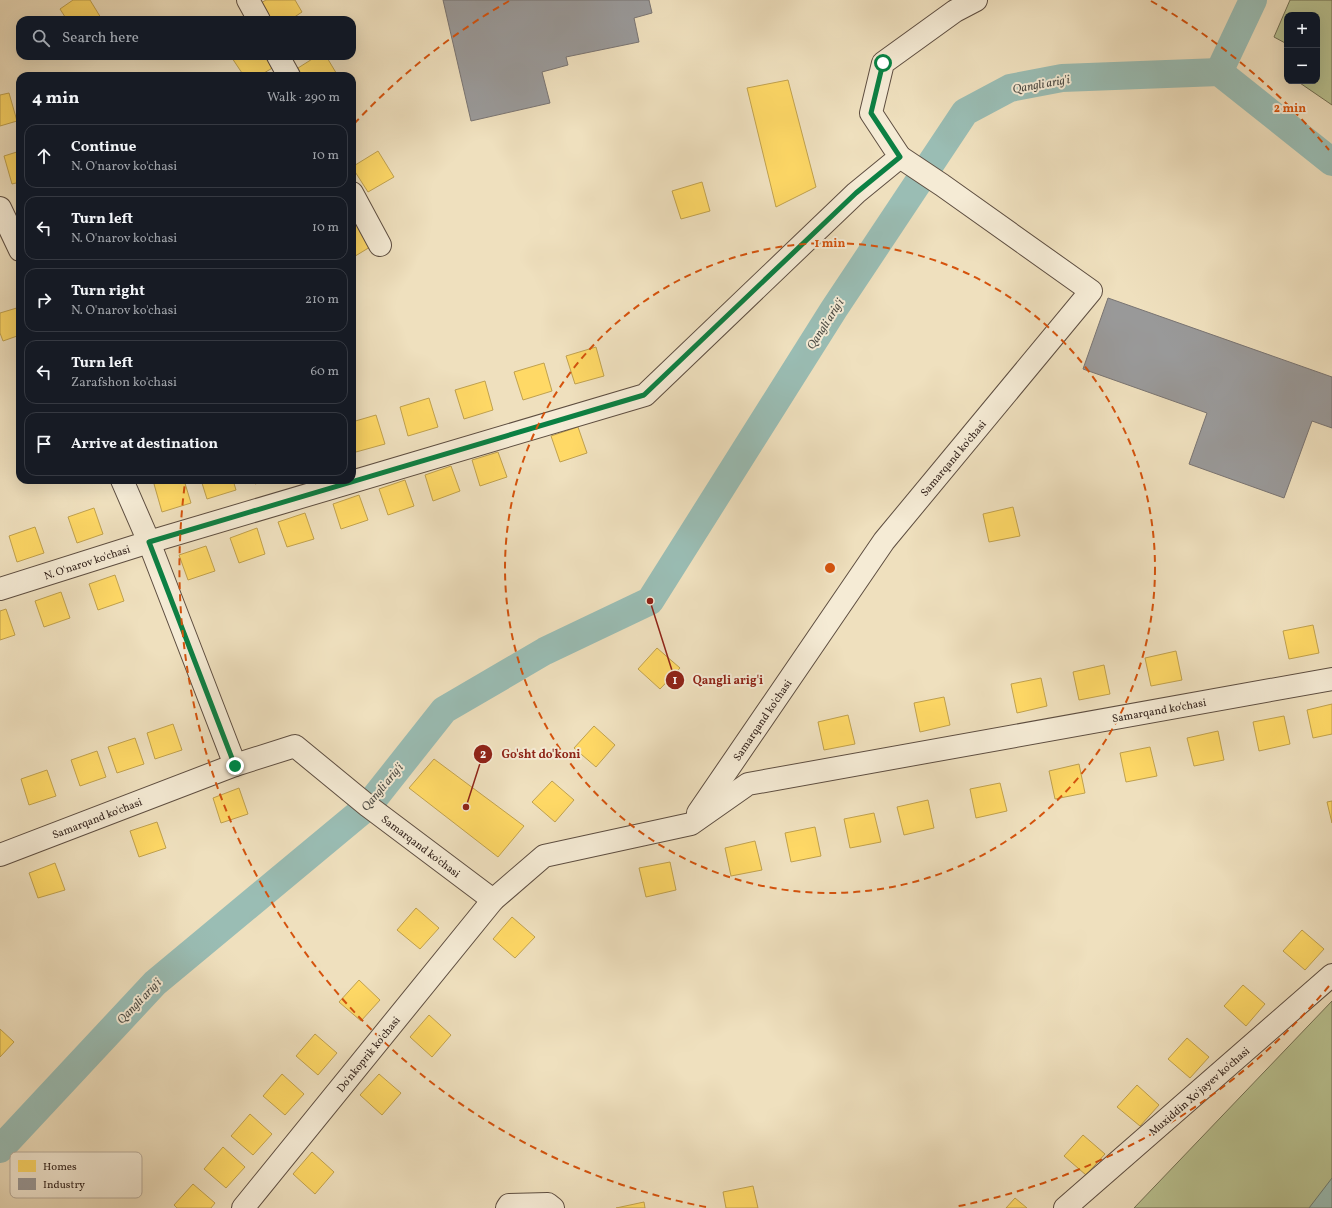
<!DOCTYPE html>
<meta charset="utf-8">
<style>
body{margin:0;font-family:Vollkorn,serif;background:#242831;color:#f1f3f6}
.controls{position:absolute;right:12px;top:12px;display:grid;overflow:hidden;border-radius:8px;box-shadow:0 4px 16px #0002}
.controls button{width:36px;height:36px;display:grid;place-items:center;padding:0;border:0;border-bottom:1px solid #363941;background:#171b24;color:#f1f3f6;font:20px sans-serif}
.stop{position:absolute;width:12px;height:12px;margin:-9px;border:3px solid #0b8043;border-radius:50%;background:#fff}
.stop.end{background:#0b8043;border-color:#fff;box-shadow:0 1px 4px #0008}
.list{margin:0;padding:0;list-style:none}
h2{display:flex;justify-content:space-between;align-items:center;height:52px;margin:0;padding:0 16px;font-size:17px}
h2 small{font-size:13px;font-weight:400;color:#9ea1a6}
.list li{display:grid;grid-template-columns:26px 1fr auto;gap:12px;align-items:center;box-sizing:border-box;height:64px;margin:0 8px 8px;padding:0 8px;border:1px solid #363941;border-radius:12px}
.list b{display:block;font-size:15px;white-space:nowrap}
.list p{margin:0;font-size:13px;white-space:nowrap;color:#9ea1a6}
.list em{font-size:13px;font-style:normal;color:#9ea1a6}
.icon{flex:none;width:22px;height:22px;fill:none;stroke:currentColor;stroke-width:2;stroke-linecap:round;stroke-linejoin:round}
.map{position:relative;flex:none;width:1332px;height:1208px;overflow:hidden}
.search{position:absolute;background:#171b24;box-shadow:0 4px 16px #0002;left:16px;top:16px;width:340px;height:44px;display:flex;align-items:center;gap:10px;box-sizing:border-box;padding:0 14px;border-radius:12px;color:#9ea1a6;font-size:15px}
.panel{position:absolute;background:#171b24;box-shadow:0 4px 16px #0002;left:16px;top:72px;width:340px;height:412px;border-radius:12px}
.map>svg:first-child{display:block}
.green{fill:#b9c291;stroke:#737054}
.water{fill:#9abdb4;stroke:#6e7d75}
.homes{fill:#ffd966;stroke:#c0a14e}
.industry{fill:#999;stroke:#797472}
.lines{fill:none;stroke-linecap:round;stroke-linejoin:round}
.canal{stroke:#9abdb4;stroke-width:28}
.street-casing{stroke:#5e4e41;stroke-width:24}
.street{stroke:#f5ebd5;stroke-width:22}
.route{stroke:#0b8043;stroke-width:5}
.ring{fill:none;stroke:#d5530d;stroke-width:2;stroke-dasharray:7 5}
.labels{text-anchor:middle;stroke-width:4;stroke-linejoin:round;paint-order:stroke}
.street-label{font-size:11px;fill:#2d1d17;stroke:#f5ebd5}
.water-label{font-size:12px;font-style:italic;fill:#4e4d46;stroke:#f5ebd5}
.key{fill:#f5ebd5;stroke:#b9ad9c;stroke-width:1}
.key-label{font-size:11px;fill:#2d1d17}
.centre{fill:#d5530d;stroke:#f5ebd5;stroke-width:2}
.ring-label{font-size:12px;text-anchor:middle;font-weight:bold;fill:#d5530d;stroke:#f5ebd5;stroke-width:4;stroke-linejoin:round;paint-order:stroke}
.leader{fill:none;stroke:#8f2418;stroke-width:1.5}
.callout-dot{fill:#8f2418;stroke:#f5ebd5;stroke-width:1.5}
.mark-label{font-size:12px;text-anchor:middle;font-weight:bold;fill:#fff}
.callout-label{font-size:12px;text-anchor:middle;font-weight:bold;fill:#8f2418;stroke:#f5ebd5;stroke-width:4;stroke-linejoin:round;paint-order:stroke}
</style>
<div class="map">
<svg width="1332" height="1208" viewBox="0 0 1332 1208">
<rect width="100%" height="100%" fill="#efe0be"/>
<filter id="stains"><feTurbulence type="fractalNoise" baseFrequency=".005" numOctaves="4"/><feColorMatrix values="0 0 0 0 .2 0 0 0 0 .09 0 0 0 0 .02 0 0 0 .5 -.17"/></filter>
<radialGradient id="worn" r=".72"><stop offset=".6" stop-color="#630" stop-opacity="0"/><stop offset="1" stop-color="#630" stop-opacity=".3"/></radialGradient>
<g class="green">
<path d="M1290,0h42v105l-35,-24h20v-66h-30v29l-13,-7z"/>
<path d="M1332,1001v207h-198z"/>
</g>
<path class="water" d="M1332,1178v30h-23z"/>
<g class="homes">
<path d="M73,0h17l11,18 -4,2h-30l-7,-11z"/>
<path d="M266,0h29l7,12 -12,8h-19l-10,-17z"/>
<path d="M235,56h32l7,11 -15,9h-15l-12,-18z"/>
<path d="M317,56h9l12,20h-36l-4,-8z"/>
<path d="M788,80l28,107 -40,20 -29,-119z"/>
<path d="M9,93l8,28 -17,5v-31z"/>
<path d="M20,151v31l-8,2 -8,-28z"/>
<path d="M378,151l16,26 -26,15 -16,-25z"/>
<path d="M702,182l8,29 -29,8 -9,-28z"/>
<path d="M359,219l16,25 -23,14v-35z"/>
<path d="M20,307v28l-17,6 -3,-8v-20z"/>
<path d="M596,347l8,29 -29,8 -9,-28z"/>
<path d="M544,363l8,28 -29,9 -9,-28z"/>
<path d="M20,364v11l-3,-10z"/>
<path d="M485,381l8,29 -29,9 -9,-29z"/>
<path d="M429,398l9,29 -30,9 -8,-29z"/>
<path d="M376,415l9,29 -29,8 -4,-12v-18z"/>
<path d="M578,427l9,26 -27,9 -9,-26z"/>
<path d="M498,452l9,25 -27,9 -8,-26z"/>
<path d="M451,466l9,25 -27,10 -8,-26z"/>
<path d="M166,480h18l7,23 -29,9 -8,-28z"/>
<path d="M201,480h32l3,10 -29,9z"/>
<path d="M254,480h14l-13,4z"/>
<path d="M405,480l9,26 -26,9 -9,-26z"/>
<path d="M359,495l9,25 -27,9 -8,-25z"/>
<path d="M1013,507l7,29 -31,6 -6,-28z"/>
<path d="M94,508l9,26 -26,9 -9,-26z"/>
<path d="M305,513l9,26 -27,8 -9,-25z"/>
<path d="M35,527l9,26 -27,9 -8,-26z"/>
<path d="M257,528l8,26 -26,9 -9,-25z"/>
<path d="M206,546l9,25 -27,9 -9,-25z"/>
<path d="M115,575l9,26 -26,9 -9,-26z"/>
<path d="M61,592l9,26 -26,9 -9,-26z"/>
<path d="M6,609l9,26 -15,5v-29z"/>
<path d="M1313,625l6,28 -30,6 -6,-28z"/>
<path d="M657,648l23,20 -20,21 -22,-20z"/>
<path d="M1176,651l6,29 -31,6 -6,-28z"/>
<path d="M1104,665l6,29 -31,6 -6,-28z"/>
<path d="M1041,678l6,28 -30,7 -6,-29z"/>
<path d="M944,697l6,28 -30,7 -6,-29z"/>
<path d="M1332,704v30l-19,4 -6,-28z"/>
<path d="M848,715l7,29 -31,6 -6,-28z"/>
<path d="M1284,716l6,28 -31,7 -6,-29z"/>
<path d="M173,724l9,26 -27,9 -8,-26z"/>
<path d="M594,726l21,19 -19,22 -22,-19z"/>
<path d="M1218,731l6,29 -30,6 -7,-28z"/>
<path d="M135,738l9,26 -27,9 -9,-26z"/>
<path d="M1150,747l7,29 -31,6 -6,-29z"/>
<path d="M97,751l9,26 -26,9 -9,-26z"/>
<path d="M434,759l90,67 -26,31 -89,-69z"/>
<path d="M1079,764l6,29 -30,6 -6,-28z"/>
<path d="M47,770l9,26 -27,9 -8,-26z"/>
<path d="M552,781l22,19 -19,22 -23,-20z"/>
<path d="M1000,783l7,28 -31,7 -6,-29z"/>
<path d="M239,788l9,26 -27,9 -8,-25z"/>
<path d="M928,800l6,28 -30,7 -7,-28z"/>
<path d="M1332,801v22l-5,-21z"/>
<path d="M874,813l7,29 -31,6 -6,-29z"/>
<path d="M157,822l9,26 -27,9 -9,-26z"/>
<path d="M815,827l6,29 -30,6 -6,-29z"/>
<path d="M755,841l7,29 -31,6 -6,-28z"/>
<path d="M670,862l6,28 -30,7 -7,-29z"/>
<path d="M55,863l10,27 -27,8 -9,-25z"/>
<path d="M416,908l23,20 -19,21 -23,-19z"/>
<path d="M512,917l23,20 -20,21 -22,-19z"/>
<path d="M1302,930l22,19 -19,21 -22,-19z"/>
<path d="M359,980l21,20 -19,21 -22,-19z"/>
<path d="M1243,985l22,19 -19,22 -22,-20z"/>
<path d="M429,1015l22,20 -19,22 -22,-20z"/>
<path d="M0,1029l14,13 -14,15z"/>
<path d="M315,1034l22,19 -19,22 -22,-19z"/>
<path d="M1187,1038l22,19 -19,21 -22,-19z"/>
<path d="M282,1074l22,20 -19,21 -22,-19z"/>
<path d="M379,1074l22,19 -19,22 -22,-20z"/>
<path d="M1137,1085l22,20 -19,21 -23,-19z"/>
<path d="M250,1114l22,20 -19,21 -22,-19z"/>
<path d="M1083,1135l22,19 -19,21 -22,-19z"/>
<path d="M223,1147l22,20 -19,21 -22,-19z"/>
<path d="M312,1152l22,20 -19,22 -22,-20z"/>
<path d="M193,1184l22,19 -4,5h-34l-3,-3z"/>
<path d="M753,1186l5,22h-32l-3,-16z"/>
<path d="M1015,1198l12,10h-21z"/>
<path d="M644,1202l1,6h-29z"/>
</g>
<g class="industry">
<path d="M443,0h206l3,13 -18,5 5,24 -73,15 2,8 -26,7 8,31 -79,18z"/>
<path d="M1108,298l224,79v51l-20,-7 -28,77 -95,-34 18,-51 -124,-44z"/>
</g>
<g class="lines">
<g class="canal">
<path d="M1219,72l34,-72"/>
<path d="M0,1149l155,-166 213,-177 76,-96 101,-59 105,-50 184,-292 131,-197 45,-24 52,-10 157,-6 113,90"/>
</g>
<g class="street-casing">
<g id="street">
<path d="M248,0l11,20"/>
<path d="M278,56l11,20"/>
<path d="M352,193l28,52"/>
<path d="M0,208l20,42"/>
<path d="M122,480l27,62 86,223"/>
<path d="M0,589l149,-47 496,-147 211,-202 44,-36 -29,-44 12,-50 72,-52 21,-11"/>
<path d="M698,813l186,-272 207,-250 -149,-106 -42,-28"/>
<path d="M0,855l235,-90 60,-19 73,60 125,94 51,-44 147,-32 57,-40 584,-105"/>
<path d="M243,1208l250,-308"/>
<path d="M507,1208l2,-3 39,-1 5,4"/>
<path d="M1065,1208l267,-233"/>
</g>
</g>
<use href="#street" class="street"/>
</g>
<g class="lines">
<path class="route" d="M235,766l-86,-224 495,-147 212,-202 44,-36 -29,-44 12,-50"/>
</g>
<g class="ring">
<circle cx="830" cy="568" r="325"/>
<path d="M1329 986A651 651 0 0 1 954 1207M706 1207A651 651 0 0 1 185 483M354 124A651 651 0 0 1 509 1M1151 1A651 651 0 0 1 1329 150"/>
</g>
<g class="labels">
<g class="street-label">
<text transform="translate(953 458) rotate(-50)" y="4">Samarqand ko'chasi</text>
<text transform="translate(87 562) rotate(-18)" y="4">N. O'narov ko'chasi</text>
<text transform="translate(1159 710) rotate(-10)" y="4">Samarqand ko'chasi</text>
<text transform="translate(762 720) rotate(-56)" y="4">Samarqand ko'chasi</text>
<text transform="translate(97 818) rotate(-21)" y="4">Samarqand ko'chasi</text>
<text transform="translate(421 846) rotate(37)" y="4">Samarqand ko'chasi</text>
<text transform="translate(368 1054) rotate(-51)" y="4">Do'nkoprik ko'chasi</text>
<text transform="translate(1199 1091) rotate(-41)" y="4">Muxiddin Xo'jayev ko'chasi</text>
</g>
<g class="water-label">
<text transform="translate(1041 84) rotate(-10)" y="4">Qangli arig'i</text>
<text transform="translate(825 324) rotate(-57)" y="4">Qangli arig'i</text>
<text transform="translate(382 787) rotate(-50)" y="4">Qangli arig'i</text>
<text transform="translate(139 1001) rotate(-46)" y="4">Qangli arig'i</text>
</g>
</g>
<rect x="10" y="1152" width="132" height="46" rx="6" class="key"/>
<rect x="18" y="1160" width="18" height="12" fill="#ffd966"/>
<rect x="18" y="1178" width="18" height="12" fill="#999"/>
<g class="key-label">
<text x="43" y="1170">Homes</text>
<text x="43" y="1188">Industry</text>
</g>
<circle cx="830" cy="568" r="6" class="centre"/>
<g class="ring-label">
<text x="1290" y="112">2 min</text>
<text x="830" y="247">1 min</text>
</g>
<path class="leader" d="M650 601L675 680M466 807L483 754"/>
<g class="callout-dot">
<circle cx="650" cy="601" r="4"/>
<circle cx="466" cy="807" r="4"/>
<circle cx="675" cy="680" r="10"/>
<circle cx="483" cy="754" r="10"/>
</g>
<g class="mark-label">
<text x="675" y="684">1</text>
<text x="483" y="758">2</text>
</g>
<g class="callout-label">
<text x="728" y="684">Qangli arig'i</text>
<text x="541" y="758">Go'sht do'koni</text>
</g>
<rect width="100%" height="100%" filter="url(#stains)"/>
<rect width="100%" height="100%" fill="url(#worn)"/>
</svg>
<div class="controls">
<button>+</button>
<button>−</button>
</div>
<div class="stop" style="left:883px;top:63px"></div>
<div class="stop end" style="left:235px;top:766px"></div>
<div class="search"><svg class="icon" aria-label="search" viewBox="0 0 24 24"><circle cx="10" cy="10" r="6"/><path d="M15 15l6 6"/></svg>Search here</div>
<section class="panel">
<h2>4 min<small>Walk · 290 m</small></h2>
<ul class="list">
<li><svg class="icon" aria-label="ahead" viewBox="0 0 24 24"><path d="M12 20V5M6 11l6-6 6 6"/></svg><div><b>Continue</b><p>N. O'narov ko'chasi</p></div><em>10 m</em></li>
<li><svg class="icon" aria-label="left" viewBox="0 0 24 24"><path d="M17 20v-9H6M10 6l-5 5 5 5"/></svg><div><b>Turn left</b><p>N. O'narov ko'chasi</p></div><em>10 m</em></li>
<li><svg class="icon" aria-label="right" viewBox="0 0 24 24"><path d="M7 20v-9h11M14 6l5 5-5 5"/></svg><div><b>Turn right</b><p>N. O'narov ko'chasi</p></div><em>210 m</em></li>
<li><svg class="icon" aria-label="left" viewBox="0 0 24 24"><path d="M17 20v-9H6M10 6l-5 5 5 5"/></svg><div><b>Turn left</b><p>Zarafshon ko'chasi</p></div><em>60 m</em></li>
<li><svg class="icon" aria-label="arrive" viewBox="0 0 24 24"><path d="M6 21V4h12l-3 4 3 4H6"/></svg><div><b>Arrive at destination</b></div></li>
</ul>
</section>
</div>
